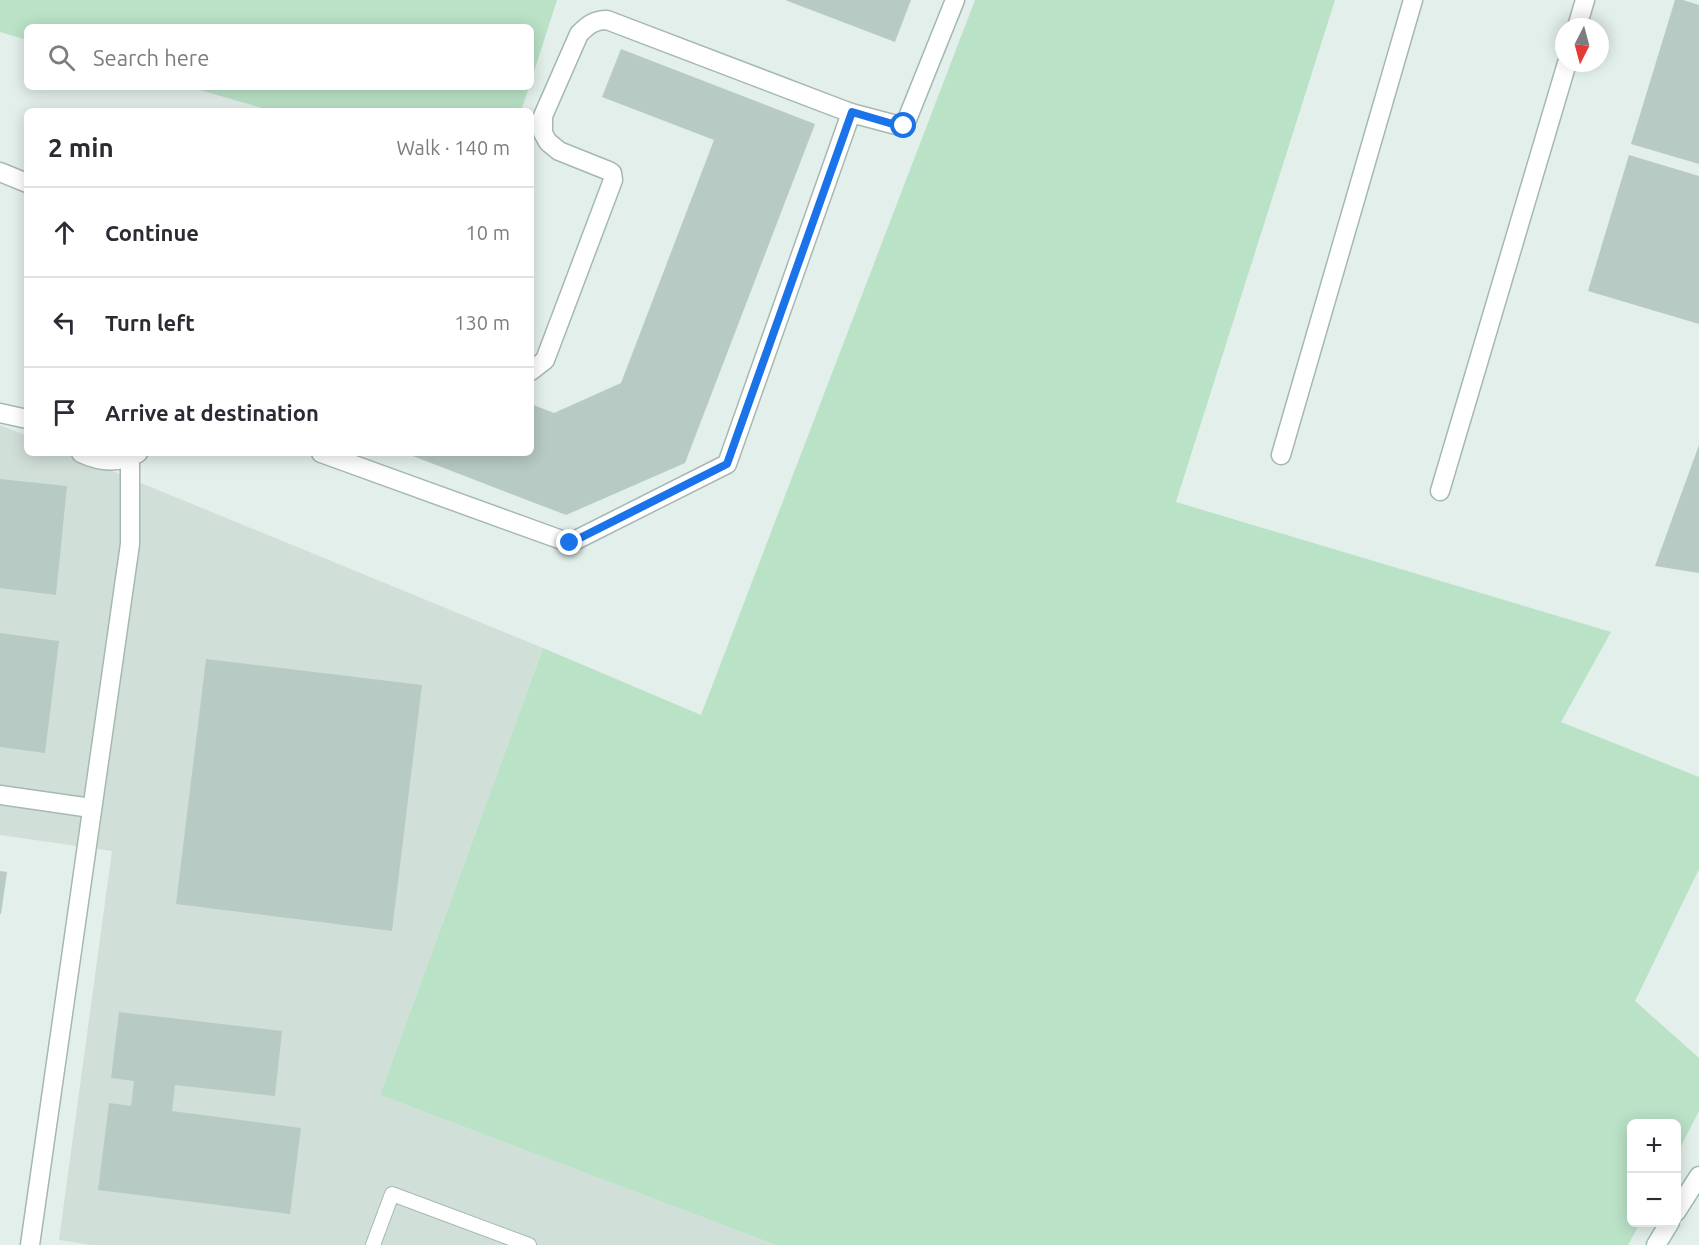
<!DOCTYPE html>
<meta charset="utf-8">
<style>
body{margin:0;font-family:Ubuntu,sans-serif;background:#f2f2f3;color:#2b2b33}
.controls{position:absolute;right:18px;bottom:18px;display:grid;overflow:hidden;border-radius:9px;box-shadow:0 3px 15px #0003}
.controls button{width:54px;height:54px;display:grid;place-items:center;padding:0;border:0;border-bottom:2px solid #e1e1e2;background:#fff;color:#2b2b33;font:30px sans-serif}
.compass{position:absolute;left:1555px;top:18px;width:54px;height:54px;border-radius:50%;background:#fff;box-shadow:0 3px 15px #0003;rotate:186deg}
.stop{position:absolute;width:18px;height:18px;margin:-14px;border:4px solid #1a73e8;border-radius:50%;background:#fff}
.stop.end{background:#1a73e8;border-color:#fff;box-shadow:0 2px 6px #0008}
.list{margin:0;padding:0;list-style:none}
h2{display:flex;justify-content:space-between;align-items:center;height:78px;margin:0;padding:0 24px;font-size:26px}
h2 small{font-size:20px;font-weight:400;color:#7c7c81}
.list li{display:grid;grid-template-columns:39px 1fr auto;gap:18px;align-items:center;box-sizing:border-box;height:90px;padding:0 24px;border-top:2px solid #e1e1e2}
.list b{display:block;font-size:22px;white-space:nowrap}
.list em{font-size:20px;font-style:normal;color:#7c7c81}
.icon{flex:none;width:33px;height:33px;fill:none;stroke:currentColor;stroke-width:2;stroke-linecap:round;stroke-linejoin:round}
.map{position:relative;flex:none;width:1699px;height:1245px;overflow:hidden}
.search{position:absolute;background:#fff;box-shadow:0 3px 15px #0003;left:24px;top:24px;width:510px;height:66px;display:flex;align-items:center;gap:15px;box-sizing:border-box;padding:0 21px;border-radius:9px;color:#7c7c81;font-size:22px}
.panel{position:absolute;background:#fff;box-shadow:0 3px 15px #0003;left:24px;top:108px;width:510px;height:348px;border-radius:9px}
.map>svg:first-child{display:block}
.built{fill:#d1dfd9}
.green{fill:#bae2c7}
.building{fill:#b8cac4}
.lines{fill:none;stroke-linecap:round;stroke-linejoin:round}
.lane-casing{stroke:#a5b8b2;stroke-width:16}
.street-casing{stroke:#a5b8b2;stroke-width:21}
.secondary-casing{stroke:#a0bcb4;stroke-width:21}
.lane{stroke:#fff;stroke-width:14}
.street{stroke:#fff;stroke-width:18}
.secondary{stroke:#fff;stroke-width:18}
.route{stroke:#1a73e8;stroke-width:8}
</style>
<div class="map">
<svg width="1699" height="1245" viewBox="0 0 1699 1245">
<rect width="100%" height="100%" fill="#e3efea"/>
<path class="built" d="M0,425l27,11v17h41l475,195 -163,447 396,150h-684l-33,-5 53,-389 -112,-16z"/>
<g class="green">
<path d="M0,0h557l-26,81v-54h-504v13l-27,-8z"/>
<path d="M975,0h360l-159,502 435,130 -50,90 138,55v92l-64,132 64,57v53l-22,43 -1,-30h-44v98l8,1 -12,22h-852l-396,-150 163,-447 158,67z"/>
<path d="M190,87h339l-8,24h-249z"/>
</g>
<g class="building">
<path d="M785,0h126l-16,42z"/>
<path d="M1675,0h8l16,5v159l-68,-20z"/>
<path d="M621,49l194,75 -130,339 -119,52 -161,-62h126v-49l23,9 67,-30 93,-243 -112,-43z"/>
<path d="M1629,155l70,21v148l-111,-33z"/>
<path d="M1699,445v128l-44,-7z"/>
<path d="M0,479l67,7 -11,109 -56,-7z"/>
<path d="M0,633l59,8 -14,112 -45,-6z"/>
<path d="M206,659l216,26 -30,246 -216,-27z"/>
<path d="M0,871l7,1 -6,42h-1z"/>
<path d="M119,1012l163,19 -7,65 -100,-11 -3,26 129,17 -11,86 -192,-24 11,-87 22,3 3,-25 -23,-3z"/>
</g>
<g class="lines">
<g class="lane-casing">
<path id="lane" d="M373,1245l19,-51 137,51"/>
</g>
<g class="street-casing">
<g id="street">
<path d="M1577,27l8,-27"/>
<path d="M0,172l27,11"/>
<path d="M531,371l14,-11 68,-180 -1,-7 -3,-2 -50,-20 -11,-9 -5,-9v-17l36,-82c9,-9 15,-14 28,-14l244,93"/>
<path d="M0,413l27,6"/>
<path d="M81,453c19,9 38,11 57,0"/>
<path d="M321,453l249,90 157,-79 124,-351 53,14 51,-127"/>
<path d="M1281,455l132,-455"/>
<path d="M1440,491l127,-428"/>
<path d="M0,795l91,13"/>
<path d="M30,1245l100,-701v-86"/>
</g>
</g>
<g class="secondary-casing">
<g id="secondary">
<path d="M1676,1212l23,-36"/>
<path d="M1656,1245l14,-23"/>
</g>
</g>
<use href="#lane" class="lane"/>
<use href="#street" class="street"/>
<use href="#secondary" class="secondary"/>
</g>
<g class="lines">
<path class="route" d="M570,543l157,-79 125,-352 51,15 1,-1"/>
</g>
</svg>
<div class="controls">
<button>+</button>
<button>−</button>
</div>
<svg class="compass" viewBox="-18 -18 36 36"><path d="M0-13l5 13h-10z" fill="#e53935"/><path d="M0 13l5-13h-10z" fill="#7c7c81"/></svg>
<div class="stop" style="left:904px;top:126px"></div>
<div class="stop end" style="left:570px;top:543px"></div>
<div class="search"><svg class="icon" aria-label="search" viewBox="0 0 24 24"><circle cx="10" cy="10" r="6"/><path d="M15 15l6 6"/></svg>Search here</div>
<section class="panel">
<h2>2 min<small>Walk · 140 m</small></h2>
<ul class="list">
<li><svg class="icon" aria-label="ahead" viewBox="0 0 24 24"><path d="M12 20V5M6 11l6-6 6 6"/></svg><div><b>Continue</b></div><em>10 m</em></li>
<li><svg class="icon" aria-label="left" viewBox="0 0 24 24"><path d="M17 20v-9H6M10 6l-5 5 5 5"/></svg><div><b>Turn left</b></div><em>130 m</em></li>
<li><svg class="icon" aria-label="arrive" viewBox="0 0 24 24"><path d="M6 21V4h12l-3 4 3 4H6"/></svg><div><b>Arrive at destination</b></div></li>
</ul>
</section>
</div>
